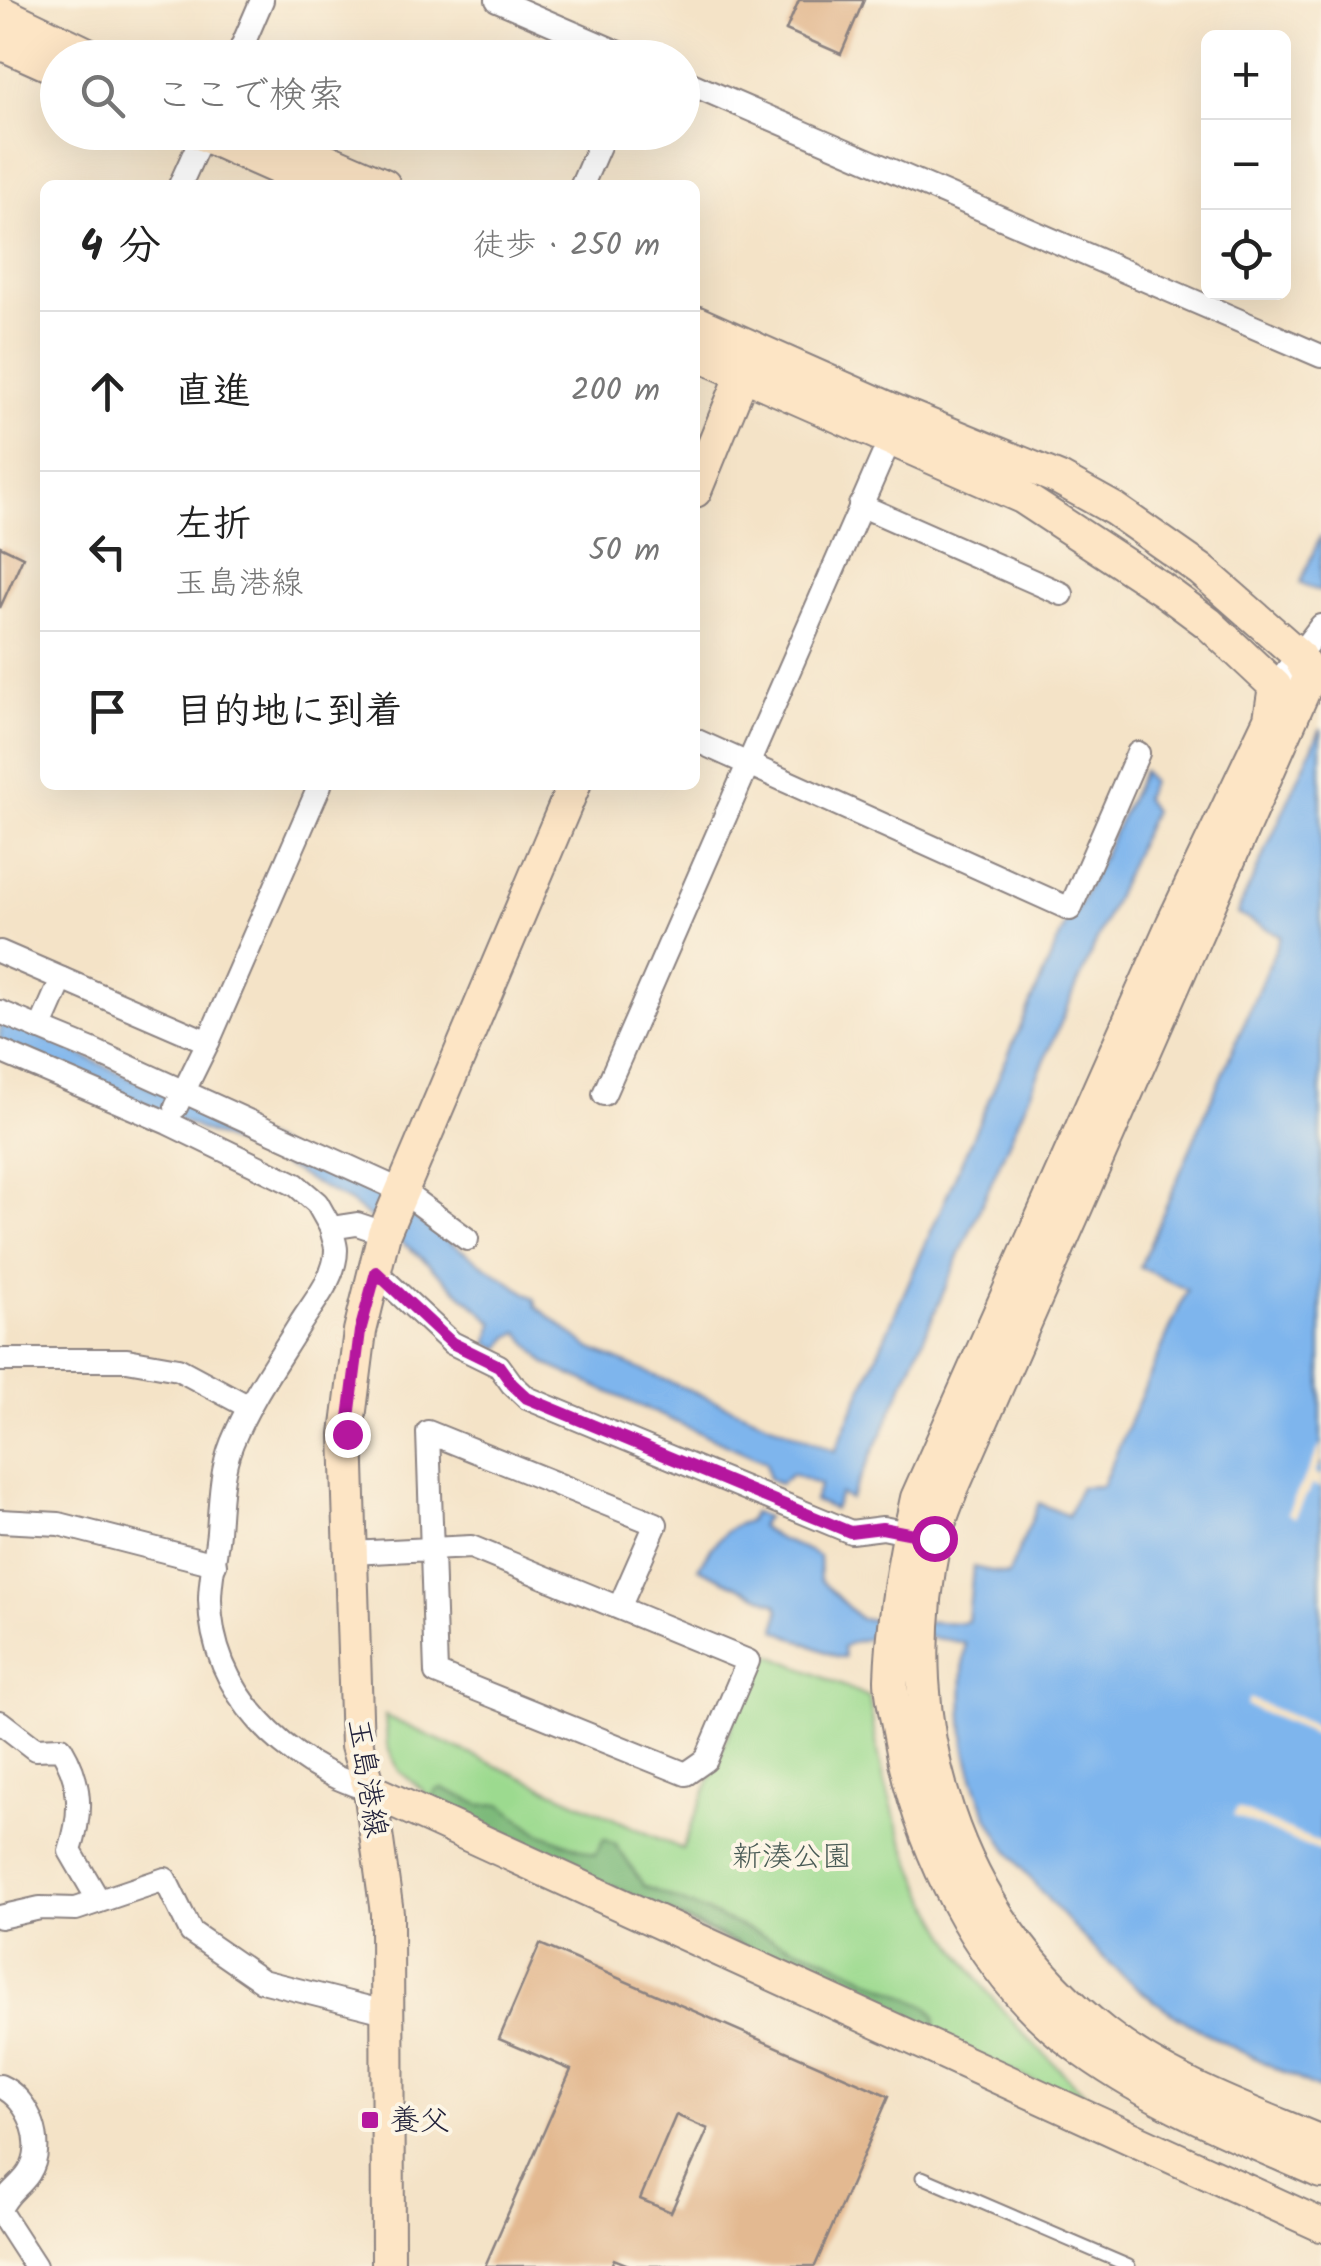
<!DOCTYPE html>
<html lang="ja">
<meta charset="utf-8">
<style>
body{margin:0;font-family:Kalam,"Klee One",sans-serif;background:#f6f6f6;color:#222}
.controls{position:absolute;right:30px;top:30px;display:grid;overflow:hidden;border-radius:15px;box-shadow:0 10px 40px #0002}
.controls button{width:90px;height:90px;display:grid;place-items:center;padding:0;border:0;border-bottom:2px solid #e0e0e0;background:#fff;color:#222;font:50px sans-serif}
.stop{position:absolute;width:30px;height:30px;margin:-22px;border:8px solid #b5179e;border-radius:50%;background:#fff}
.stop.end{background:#b5179e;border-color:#fff;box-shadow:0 2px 10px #0008}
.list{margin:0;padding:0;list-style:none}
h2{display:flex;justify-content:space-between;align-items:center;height:130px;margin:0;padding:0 40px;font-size:42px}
h2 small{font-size:32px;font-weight:400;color:#767676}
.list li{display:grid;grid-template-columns:65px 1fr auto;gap:30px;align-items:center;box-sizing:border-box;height:160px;padding:0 40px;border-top:2px solid #e0e0e0}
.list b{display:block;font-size:38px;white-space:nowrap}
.list p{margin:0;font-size:32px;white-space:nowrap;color:#767676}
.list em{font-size:32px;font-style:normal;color:#767676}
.icon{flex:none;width:55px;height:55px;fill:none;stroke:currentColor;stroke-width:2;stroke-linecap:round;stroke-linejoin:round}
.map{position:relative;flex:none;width:1321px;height:2266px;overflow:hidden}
.search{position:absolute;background:#fff;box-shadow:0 10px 40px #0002;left:40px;top:40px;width:660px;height:110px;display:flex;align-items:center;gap:25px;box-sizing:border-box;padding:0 35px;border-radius:55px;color:#767676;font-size:38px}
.panel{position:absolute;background:#fff;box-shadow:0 10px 40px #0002;left:40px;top:180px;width:660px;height:610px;border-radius:15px}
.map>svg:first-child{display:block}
.green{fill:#9cda8f;stroke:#5f7e65;stroke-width:2.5}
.forest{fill:#7dba7a;stroke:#506e5a;stroke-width:2.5}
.water{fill:#7eb5ed;stroke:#506c94;stroke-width:2.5}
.pier{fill:#f4e3c7}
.building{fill:#e3b991;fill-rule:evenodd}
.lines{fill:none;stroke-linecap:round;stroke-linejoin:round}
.lane-casing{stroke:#8b8281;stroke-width:15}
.street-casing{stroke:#8b8281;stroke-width:26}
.secondary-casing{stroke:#8b8281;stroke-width:36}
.lane{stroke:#fff;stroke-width:11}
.street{stroke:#fff;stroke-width:22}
.secondary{stroke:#fde5c5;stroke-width:32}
.route{stroke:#b5179e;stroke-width:12}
.poi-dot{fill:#b5179e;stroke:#fcf5e5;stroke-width:4}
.labels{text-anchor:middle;stroke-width:8;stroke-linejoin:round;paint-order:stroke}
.street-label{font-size:30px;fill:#22223b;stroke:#fcf5e5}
.park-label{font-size:30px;fill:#475954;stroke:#fcf5e5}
.poi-label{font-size:30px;fill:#22223b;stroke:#fcf5e5;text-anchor:start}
</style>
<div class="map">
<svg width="1321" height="2266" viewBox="0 0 1321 2266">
<rect width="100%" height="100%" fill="#fcf5e5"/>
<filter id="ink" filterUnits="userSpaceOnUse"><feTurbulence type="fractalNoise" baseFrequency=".01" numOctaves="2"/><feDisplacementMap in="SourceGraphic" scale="20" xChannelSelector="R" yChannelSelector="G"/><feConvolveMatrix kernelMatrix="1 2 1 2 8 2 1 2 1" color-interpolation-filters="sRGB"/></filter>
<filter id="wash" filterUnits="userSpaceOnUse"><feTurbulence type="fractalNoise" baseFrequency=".0048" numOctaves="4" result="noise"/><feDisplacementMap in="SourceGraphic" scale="40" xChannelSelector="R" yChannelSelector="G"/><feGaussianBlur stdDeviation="2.25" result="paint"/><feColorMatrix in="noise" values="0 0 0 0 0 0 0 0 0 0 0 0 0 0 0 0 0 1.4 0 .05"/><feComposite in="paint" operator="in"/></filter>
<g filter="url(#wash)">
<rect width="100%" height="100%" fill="#f4e3c7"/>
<path class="green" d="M762,1651l107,46c16,125 59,231 145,326 29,32 62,61 93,92l-677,-310 -6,-14 -25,-20 -12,-25 -2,-30 297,133z"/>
<path class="forest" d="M442,1788l39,17 20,-1 36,28 58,23 9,-16 12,6 28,41 130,54 52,18 101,49c8,8 11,13 6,24l-502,-226 4,-14z"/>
<g class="water">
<path d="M1321,535v57l-21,-9z"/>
<path d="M1321,728v1362c-61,-30 -127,-57 -181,-100 -42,-34 -123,-118 -148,-166 -10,-18 -24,-59 -27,-80 -4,-33 -3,-67 0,-100 -24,-9 -101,-12 -122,3l1,10h-7l-61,-27 3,-20 -2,-6 -79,-36c12,-19 27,-43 51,-47l4,-8 13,4 -6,9c18,17 38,18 59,30l1,24 40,39 101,4 7,-2 5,-54 35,8 31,-72 29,13 12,-29 22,-1 85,-196 -47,-23 141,-331 -44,-22z"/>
<path d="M1143,771l8,11 -7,16 9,13 -270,620 -33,68 -10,-5 -6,15 -20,-8 6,-16 -28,-11 -12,10 -11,-5 -3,-17 -220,-98 -27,-32 -10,5 -8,11 -13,-4 6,-21 -77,-69 -66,-51 -73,-40 -278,-121v-20l35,12 326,149 174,116 1,7 55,43 244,102 231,-528 9,-9z"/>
</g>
<g class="pier">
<path d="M1321,1444v16l-6,14 6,3v11l-9,-3 -17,33 -8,-5z"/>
<path d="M1249,1698l72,30v9l-75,-31z"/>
<path d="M1237,1808l84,35v9l-88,-36z"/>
</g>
<g id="blocks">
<g class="building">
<path d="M799,0h65l-23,54 -55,-24z"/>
<path d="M0,546l23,11 -23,51z"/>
<path d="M540,1944l349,152 -74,170h-184l-17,-7 -3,7h-126l86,-196 -72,-31zM676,2115l32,14 -37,83 -31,-13z"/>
</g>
</g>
</g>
<g filter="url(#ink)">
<use href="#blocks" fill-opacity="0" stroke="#8b8281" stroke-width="2.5"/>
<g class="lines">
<g class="lane-casing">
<path id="lane" d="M922,2177l207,89"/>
</g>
<g class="street-casing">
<g id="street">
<path d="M497,0l134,58"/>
<path d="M237,58l25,-58"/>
<path d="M682,80l639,276"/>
<path d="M180,185l24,-53"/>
<path d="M582,185l23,-53"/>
<path d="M860,505l202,89"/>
<path d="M1275,686l46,-60"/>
<path d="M695,740l375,169 68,-156"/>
<path d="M0,952l208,90"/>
<path d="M0,1012l92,38 310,141 65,48"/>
<path d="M40,1029l22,-50"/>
<path d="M0,1051l168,72 128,62 21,18 14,25"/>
<path d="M604,1094l291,-666"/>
<path d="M176,1107l32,-65 112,-257"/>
<path d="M376,1272l76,71 47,23 13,18 15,14 324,134 32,-4 39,8"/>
<path d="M0,1360h127l51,9 71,38"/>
<path d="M0,1521l59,3 156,40"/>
<path d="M351,1553l120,-6 277,114 -42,99 -20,14 -250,-101 -8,-241 228,92 -37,84"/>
<path d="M0,1722l35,27 26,-1c21,35 21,65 9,103l29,50"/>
<path d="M370,1790c-84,-25 -159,-97 -160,-190 0,-22 6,-46 8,-68 2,-29 3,-62 14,-89 17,-42 44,-80 68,-119 13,-21 36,-47 36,-74 0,-7 -4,-15 -5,-22l26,-4 27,9"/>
<path d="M0,1917l40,-9 36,1 89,-30 26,53 71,49 123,31"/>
<path d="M0,2086c30,13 47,59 29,87 -9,14 -23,20 -29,37"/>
<path d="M0,2212l35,54"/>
</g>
</g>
<g class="secondary-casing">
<g id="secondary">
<path d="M0,12l96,46"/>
<path d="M0,43l58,26"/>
<path d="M197,132l119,53"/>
<path d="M262,132l122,53"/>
<path d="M695,322l207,92 158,65 54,30 87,61 97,85 12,21 -356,808c-7,19 -16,38 -20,58 -39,185 20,372 170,491 64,50 143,78 217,109"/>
<path d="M695,353l327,144 143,94 43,32 67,63 -5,33 -97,204 -256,575c-13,59 -24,120 -26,181 0,16 5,35 8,52 19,114 80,241 174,312 75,57 162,91 248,129"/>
<path d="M695,491l55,-134"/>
<path d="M370,1790l951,435"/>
<path d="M388,2266l-1,-353 -17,-123 -13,-44 -10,-312 13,-103 24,-98 190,-448"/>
</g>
</g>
<use href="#lane" class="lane"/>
<use href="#street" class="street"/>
<use href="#secondary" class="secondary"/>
</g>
</g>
<g class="lines" filter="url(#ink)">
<path class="route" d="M347,1434l13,-103 16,-59 76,71 47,23 13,18 15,14 323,134 32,-4 52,10"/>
</g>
<rect class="poi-dot" x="360" y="2110" width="20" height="20" rx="5"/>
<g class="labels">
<g class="street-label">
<text transform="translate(368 1778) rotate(81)" y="10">玉島港線</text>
</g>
<g class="park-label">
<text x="792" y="1866">新湊公園</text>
</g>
<g class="poi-label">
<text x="390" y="2130">養父</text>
</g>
</g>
</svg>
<div class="controls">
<button>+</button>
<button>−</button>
<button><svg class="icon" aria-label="locate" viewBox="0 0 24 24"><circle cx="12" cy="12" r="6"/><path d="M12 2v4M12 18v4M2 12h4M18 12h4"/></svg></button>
</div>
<div class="stop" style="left:934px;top:1538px"></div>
<div class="stop end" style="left:347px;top:1434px"></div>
<div class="search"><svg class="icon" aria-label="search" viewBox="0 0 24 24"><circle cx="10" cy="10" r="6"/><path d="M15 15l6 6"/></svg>ここで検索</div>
<section class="panel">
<h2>4 分<small>徒歩 · 250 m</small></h2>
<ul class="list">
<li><svg class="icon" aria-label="ahead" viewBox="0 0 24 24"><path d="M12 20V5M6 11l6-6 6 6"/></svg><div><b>直進</b></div><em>200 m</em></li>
<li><svg class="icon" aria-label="left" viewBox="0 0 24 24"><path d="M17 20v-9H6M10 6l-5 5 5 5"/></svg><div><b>左折</b><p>玉島港線</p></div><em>50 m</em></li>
<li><svg class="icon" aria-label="arrive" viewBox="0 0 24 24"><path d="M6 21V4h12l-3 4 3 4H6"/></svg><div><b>目的地に到着</b></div></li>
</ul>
</section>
</div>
